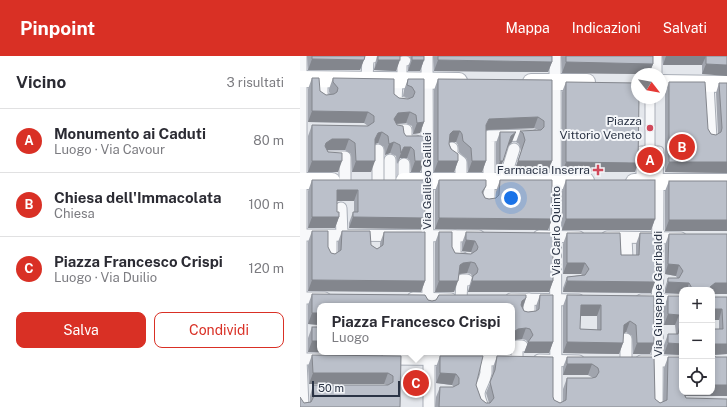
<!DOCTYPE html>
<html lang="it">
<meta charset="utf-8">
<style>
body{margin:0;font-family:"Public Sans",sans-serif;background:#f2f2f3;color:#2b2b33}
.controls{position:absolute;right:12px;bottom:12px;display:grid;overflow:hidden;border-radius:8px;box-shadow:0 2px 6px #0003}
.controls button{width:36px;height:36px;display:grid;place-items:center;padding:0;border:0;border-bottom:1px solid #e1e1e2;background:#fff;color:#2b2b33;font:20px sans-serif}
.compass{position:absolute;left:331px;top:12px;width:36px;height:36px;border-radius:50%;background:#fff;box-shadow:0 2px 6px #0003;rotate:121deg}
.scale{position:absolute;left:12px;bottom:10px;width:88px;box-sizing:border-box;padding-left:4px;border:2px solid #2b3445;border-top:0;font-size:11px;line-height:14px;white-space:nowrap;color:#2b3445;-webkit-text-stroke:3px #f4f6f9;paint-order:stroke}
.you{position:absolute;left:211px;top:142px;width:14px;height:14px;margin:-10px;border:3px solid #fff;border-radius:50%;background:#1a73e8;box-shadow:0 0 0 6px #1a73e833}
.badge{display:grid;place-items:center;width:26px;height:26px;border-radius:50%;background:#d93025;color:#fff;font-size:13px;font-weight:700}
.pin{position:absolute;translate:-50% -50%;border:2px solid #fff;box-shadow:0 1px 4px #0006}
.popup{position:absolute;left:17px;top:247px;width:198px;height:52px;box-sizing:border-box;display:grid;place-content:center;border-radius:8px;background:#fff;filter:drop-shadow(0 1px 3px #0005);font-size:13px;white-space:nowrap;color:#7c7c81}
.popup b{font-size:15px;color:#2b2b33}
.popup::after{content:'';position:absolute;left:50%;top:100%;margin-left:-8px;border:8px solid transparent;border-top-color:#fff}
.list{margin:0;padding:0;list-style:none}
h2{display:flex;justify-content:space-between;align-items:center;height:52px;margin:0;padding:0 16px;font-size:17px}
h2 small{font-size:13px;font-weight:400;color:#7c7c81}
.list li{display:grid;grid-template-columns:26px 1fr auto;gap:12px;align-items:center;box-sizing:border-box;height:64px;padding:0 16px;border-top:1px solid #e1e1e2}
.list b{display:block;font-size:15px;white-space:nowrap}
.list p{margin:0;font-size:13px;white-space:nowrap;color:#7c7c81}
.list em{font-size:13px;font-style:normal;color:#7c7c81}
.actions{display:flex;gap:8px;padding:12px 16px}
.actions a{flex:1;padding:9px 0;border:1px solid #d93025;border-radius:8px;text-align:center;font-size:14px;color:#d93025}
.actions .main{background:#d93025;color:#fff}
.icon{flex:none;width:22px;height:22px;fill:none;stroke:currentColor;stroke-width:2;stroke-linecap:round;stroke-linejoin:round}
.map{position:relative;flex:none;width:427px;height:351px;overflow:hidden}
header{display:flex;align-items:center;gap:24px;box-sizing:border-box;height:56px;padding:0 20px;background:#d93025;color:#fff}
header strong{font-size:19px}
nav{display:flex;gap:22px;margin-inline-start:auto;font-size:14px}
main{display:flex}
aside{flex:1;background:#fff}
.map>svg:first-child{display:block}
.lines{fill:none;stroke-linecap:round;stroke-linejoin:round}
.pedestrian-casing{stroke:#a9aeb7;stroke-width:11}
.minor-casing{stroke:#a9aeb7;stroke-width:13}
.secondary-casing{stroke:#a9aeb7;stroke-width:18}
.pedestrian{stroke:#f7f8fa;stroke-width:9}
.minor{stroke:#f7f8fa;stroke-width:11}
.secondary{stroke:#fff;stroke-width:16}
.wall{fill:#a1a5ae;fill-rule:evenodd}
.shaded-wall{fill:#83868d}
.building{fill:#bbc0ca;stroke:#83868d;fill-rule:evenodd}
.poi-dot{fill:#d1495b;stroke:#f4f6f9;stroke-width:1.5}
.labels{text-anchor:middle;stroke-width:4;stroke-linejoin:round;paint-order:stroke}
.poi-label{font-size:12px;fill:#2b3445;stroke:#f4f6f9;text-anchor:end}
.street-label{font-size:12px;fill:#2b3445;stroke:#f4f6f9}
</style>
<header>
<strong>Pinpoint</strong>
<nav><a>Mappa</a><a>Indicazioni</a><a>Salvati</a></nav>
</header>
<main>
<aside>
<h2>Vicino<small>3 risultati</small></h2>
<ul class="list">
<li><span class="badge">A</span><div><b>Monumento ai Caduti</b><p>Luogo · Via Cavour</p></div><em>80 m</em></li>
<li><span class="badge">B</span><div><b>Chiesa dell'Immacolata</b><p>Chiesa</p></div><em>100 m</em></li>
<li><span class="badge">C</span><div><b>Piazza Francesco Crispi</b><p>Luogo · Via Duilio</p></div><em>120 m</em></li>
</ul>
<div class="actions"><a class="main">Salva</a><a>Condividi</a></div>
</aside>
<div class="map">
<svg width="427" height="351" viewBox="0 0 427 351">
<rect width="100%" height="100%" fill="#e4e7ec"/>
<g class="lines">
<g class="pedestrian-casing">
<g id="pedestrian">
<path d="M102,25v-20h4"/>
<path d="M350,95v-53"/>
<path d="M341,126v-31h18l-1,31"/>
</g>
</g>
<g class="minor-casing">
<g id="minor">
<path d="M1,0v303l2,48"/>
<path d="M127,0l1,249"/>
<path d="M255,0l1,351"/>
<path d="M356,0v18"/>
<path d="M22,23v20h5"/>
<path d="M67,24l1,-23h5"/>
<path d="M97,24l-1,22 8,1"/>
<path d="M408,28l3,55"/>
<path d="M97,74h9v11h10"/>
<path d="M152,92v7l9,7v19"/>
<path d="M28,101h17v24"/>
<path d="M78,125v-31"/>
<path d="M90,125v-21"/>
<path d="M104,125v-17"/>
<path d="M204,125l10,-32"/>
<path d="M185,147h4v-67l44,-1"/>
<path d="M41,152l1,27"/>
<path d="M0,179l179,1"/>
<path d="M155,180v22h8"/>
<path d="M239,180l40,1"/>
<path d="M307,181l74,1"/>
<path d="M326,182l1,20"/>
<path d="M31,202v-22"/>
<path d="M0,242h25"/>
<path d="M113,242l38,1"/>
<path d="M161,243l1,-19h5"/>
<path d="M211,243l68,1"/>
<path d="M341,244h41"/>
<path d="M224,260h5v-17"/>
<path d="M326,283v21"/>
<path d="M129,296v55"/>
<path d="M0,303h25"/>
<path d="M87,303l122,1"/>
<path d="M217,304v-14h5"/>
<path d="M239,304l40,1"/>
<path d="M341,305h41"/>
<path d="M183,351c-9,-20 0,-17 3,-34 0,-4 0,-8 0,-13"/>
<path d="M357,351l1,-225"/>
</g>
</g>
<g class="secondary-casing">
<g id="secondary">
<path d="M0,23l159,2"/>
<path d="M231,26h56"/>
<path d="M361,27l66,1"/>
<path d="M0,125h32"/>
<path d="M104,125h182"/>
<path d="M334,126h93"/>
</g>
</g>
<use href="#pedestrian" class="pedestrian"/>
<use href="#minor" class="minor"/>
<use href="#secondary" class="secondary"/>
</g>
<g class="wall">
<path d="M7,0h58l-5,14h-52z"/>
<path d="M77,0h26l-3,1 -4,14 -22,-1 1,-6z"/>
<path d="M109,0h15v4l-4,11h-12v-4l3,-8z"/>
<path d="M133,0h119v6l-4,10 -114,-1z"/>
<path d="M261,0h92v8l-4,10 -87,-1z"/>
<path d="M362,0h65l-25,18v-9h-39z"/>
<path d="M12,22l8,13 6,4h5l-2,-3v-3l4,-11 61,16 5,4 9,1 1,-1h-1l-5,-2 1,-6 4,-11h16v43l-4,11 -7,1 -1,-8 -6,-3 -10,1 28,37 -4,11h-9l-1,-11 -3,-3h-7l-3,6 -1,-8 -6,-3 -5,2 -1,-8 -6,-4 -3,1 -4,28h-19l-1,-18 -6,-4h-18l11,22h-30v-36l4,-11 56,1 -4,-3 -56,-1v-33z"/>
<path d="M138,23l114,1v81l-4,11h-34l7,-21 -2,-7 -3,-2 4,-11 18,-1 -4,-2 -48,2v31l-4,11h-14l-1,-13 -8,-7 -1,-7 -2,-3h-7v2l9,17 -4,11h-20v-82z"/>
<path d="M266,26l69,90h-73v-80z"/>
<path d="M369,26l39,47 3,5 5,1 2,-1 -2,-41 3,-10h8v90l-62,-1v-79z"/>
<path d="M200,76l12,10 -4,4 -9,26h-3v-29z"/>
<path d="M12,124h113l-4,49 -72,-1v-5l4,-11h1v-11h-17v11l2,5 -4,11h-27v-37z"/>
<path d="M139,124l47,6 -3,8 2,4 4,1 7,-1v-7l4,-11 52,39 -4,11 -113,-1v-38z"/>
<path d="M266,124l89,39 -4,11h-89v-39z"/>
<path d="M369,125h58v50h-62v-40z"/>
<path d="M12,175l16,16 3,6 4,1 3,-1v-11l4,-11 29,14 6,4 3,-2v-4l4,-11 41,49 -4,11 -113,-1v-49z"/>
<path d="M139,176l13,15 3,6 16,1h1l-1,-2 -9,-1v-8l4,-11 87,49 -4,11h-81l1,-5 3,-10 -1,-3 -4,-1 -8,1 -5,18h-19v-49z"/>
<path d="M267,177l54,22h15v-11l4,-11 11,60 -88,-1v-4l4,-11 15,-2 -1,-1h-18v-30z"/>
<path d="M369,178l58,60h-15v-4h-30l-17,3v-5l3,-10h9l-1,-2 -11,-2v-29z"/>
<path d="M12,238l113,1 3,5 4,1 4,-1 3,-5h87v3l-3,10 1,3 4,1 8,-1v-5l4,-11h13v47l-4,11h-25l4,-10 -2,-3 -4,-1 -8,1 -2,8v-42h-192v19l-12,-1v-19z"/>
<path d="M267,239l87,1 -4,58h-17l-1,-18 -6,-4 -3,1v10l-4,11 -56,-1v-47zM280,260h17v14l-17,-1z"/>
<path d="M368,240h14v59l-18,-1v-9l4,-11h8l-1,-9h-11v-18z"/>
<path d="M415,241h12v57l-15,1v-26h7v-9z"/>
<path d="M12,271l110,26 -114,-1v-14z"/>
<path d="M12,299l89,1 -1,51 -96,-4 6,-1v-6l3,-11h74l-3,-1h-75l-1,-18z"/>
<path d="M140,300l36,29 5,14 5,4h3l-3,-10 6,-15 1,-11 4,-11 56,41 1,3 6,3 3,-1v-13l4,-11h26l-5,-3h-25v-8l4,-10h87l1,42 5,4 3,-1 1,-34 4,-11h59v39h-41l-1,1 1,1 41,9h-292l1,-10 4,-10h14l-2,-2 -16,-2v-16z"/>
</g>
<g class="shaded-wall">
<path d="M366,0h40l-4,9h-39z"/>
<path d="M12,3l52,1 -4,10h-52z"/>
<path d="M78,4h22l-4,11 -22,-1z"/>
<path d="M112,4h12l-4,11h-12z"/>
<path d="M138,4l114,2 -4,10 -114,-1z"/>
<path d="M266,6l87,2 -4,10h-12l-75,-1z"/>
<path d="M406,8l21,1v11l-25,-2z"/>
<path d="M12,55l56,1 -4,11 -56,-1z"/>
<path d="M110,56l-4,11 -12,1v-5l4,-6z"/>
<path d="M238,61l-4,11 -49,2 1,-5 3,-6z"/>
<path d="M124,66l-4,11 -7,1 4,-11z"/>
<path d="M153,75h7l-4,11h-7l1,-8z"/>
<path d="M82,76l-4,11 -4,1 1,-5 3,-6z"/>
<path d="M216,76l-4,10 -5,5 4,-11z"/>
<path d="M32,83h17l-4,11h-17l-6,4 4,-11z"/>
<path d="M94,86l-4,11 -5,2 4,-11z"/>
<path d="M104,91h7l-4,11h-7l-3,6 4,-11z"/>
<path d="M12,105h30l-4,11h-30z"/>
<path d="M56,105h19l-4,11h-19z"/>
<path d="M115,105h9l-4,11h-9z"/>
<path d="M138,105h20l-4,11h-20z"/>
<path d="M172,105h14l-4,11h-14z"/>
<path d="M200,105h3l-4,11h-3z"/>
<path d="M218,105h34l-4,11h-34z"/>
<path d="M266,106l72,1 -3,9h-73z"/>
<path d="M369,106h58v11l-62,-1z"/>
<path d="M37,134h21l-4,11h-21z"/>
<path d="M12,161h27l-4,11h-27z"/>
<path d="M53,161l72,1 -4,11 -72,-1z"/>
<path d="M139,162l113,1 -4,11 -113,-1z"/>
<path d="M266,163h89l-4,11h-89z"/>
<path d="M369,164h58v11h-62z"/>
<path d="M166,184l9,1 -4,11 -9,-1z"/>
<path d="M171,206l-4,11 -8,1 1,-9 3,-2z"/>
<path d="M267,207h18l-4,11h-18z"/>
<path d="M368,208l11,1 -3,11 -11,-2z"/>
<path d="M12,224l113,1 -4,11 -113,-1z"/>
<path d="M139,225h19l-4,11h-19z"/>
<path d="M172,225h81l-4,11h-81z"/>
<path d="M267,225l88,1 -4,11 -88,-1z"/>
<path d="M368,226l21,1 -2,7h-5v4l-17,-1z"/>
<path d="M415,227h12v11h-15v-4h-3l1,-3z"/>
<path d="M226,242l-4,11 -4,3 4,-11z"/>
<path d="M281,249h20l-4,11h-20z"/>
<path d="M412,253h10l-3,11h-7z"/>
<path d="M12,257h8v12l-12,-1z"/>
<path d="M368,258l11,1 -4,10h-11z"/>
<path d="M330,265l-4,11 -6,4 4,-11z"/>
<path d="M226,272l-4,11 -8,1 1,-9 3,-2z"/>
<path d="M12,285h8v11h102v1l-114,-1z"/>
<path d="M228,286h25l-4,11h-25z"/>
<path d="M267,286l56,1 -4,11 -56,-1z"/>
<path d="M337,287h17l-4,11h-17z"/>
<path d="M368,287l14,1v11l-18,-1z"/>
<path d="M413,288h14v10l-15,1v-10z"/>
<rect x="136" y="296" width="23" height="1"/>
<path d="M180,296h30v1h-31z"/>
<path d="M267,308h25l-4,11h-25z"/>
<path d="M13,317h75l-4,11h-75z"/>
<path d="M140,317l16,1 -4,11 -16,-2z"/>
<path d="M412,329h15v11h-41l-6,4 3,-8h29z"/>
</g>
<g class="building">
<path d="M12,0h53l-1,4 -52,-1z"/>
<rect x="78" y="0" width="22" height="4"/>
<rect x="112" y="0" width="12" height="4"/>
<path d="M138,0h114v6l-114,-2z"/>
<path d="M266,0h87v8l-87,-2z"/>
<path d="M406,0h21v9l-21,-1z"/>
<path d="M12,22h7l1,13 6,4 8,-1 3,-2 1,-4 -5,-6v-4l61,1v15l5,4 9,1 5,-2 2,-5 -3,-5 -5,-2 1,-6h16v43l-7,1 -1,-8 -6,-3 -12,1 -4,6 3,6 6,1 1,7 2,3h18v25h-9l-1,-11 -3,-3h-7l-3,6 -1,-8 -6,-3 -5,2 -1,-8 -6,-4 -4,1 -3,6v22h-19l-1,-18 -6,-4h-17l-6,4 -1,3 3,6 14,1v8h-30v-36l56,1 6,-4v-6l-6,-4 -56,-1z"/>
<path d="M138,23l114,1v81h-34l7,-21 -2,-7 -3,-2 21,-1 3,-3v-6l-6,-4 -49,2 -3,6v36h-14l-1,-13 -8,-7 -1,-7 -2,-3h-7l-3,3 -1,10 2,5 7,5v7h-20z"/>
<path d="M266,26l71,1v15h2l-1,65 -72,-1z"/>
<path d="M369,26h36l3,47 3,5 5,1 5,-3 1,-4 -3,-45h8v79h-58z"/>
<path d="M200,76h16l-5,4 -8,25h-3z"/>
<path d="M12,124h113v38l-72,-1v-5h5v-22h-21v22h2v5h-27z"/>
<path d="M139,124h47v6l-4,6 3,6 4,1 7,-1 3,-3 1,-15h52v39l-113,-1z"/>
<rect x="266" y="124" width="89" height="39"/>
<rect x="369" y="125" width="58" height="39"/>
<path d="M12,175h16v16l3,6 4,1 6,-4 1,-19h28l1,14 6,4 6,-4 1,-13h41v49l-113,-1z"/>
<path d="M139,176h13v15l3,6 16,1 6,-4 1,-3 -3,-6 -9,-1v-8l87,1v48h-81l1,-5 4,-3 1,-4 -3,-6 -4,-1 -8,1 -3,2 -2,16h-19z"/>
<path d="M267,177h53l1,22h18l1,-22h15v49l-88,-1v-4l18,-2 4,-6 -4,-6h-18z"/>
<path d="M369,178h58v49h-12l-5,4v3h-17l-4,-7 -21,-1v-4h11l4,-7 -4,-6 -11,-1z"/>
<path d="M12,238l113,1 3,5 4,1 4,-1 3,-5h87v3l-4,3 -1,4 3,6 4,1 8,-1 3,-2 1,-14h13v47h-25l5,-7 -3,-6 -4,-1 -8,1 -3,2 -1,11h-2v-36h-192v7h-8z"/>
<path d="M267,239l87,1v47h-17l-1,-18 -6,-4 -6,4 -1,18 -56,-1zM281,249h20v25l-21,-1z"/>
<path d="M412,239l3,2h12v47h-14l-1,1v-16h11l-1,-20h-10z"/>
<path d="M368,240h14v48l-14,-1v-9h10l2,-9 -1,-10 -11,-1z"/>
<rect x="12" y="271" width="8" height="14"/>
<path d="M12,299l89,1 -1,51h-100v-10l4,6 7,-1 3,-6 -1,-11h75l5,-3v-6l-5,-3h-75z"/>
<path d="M412,299l4,2h11v28h-15z"/>
<path d="M140,300h43l-7,29 5,14 5,4h4l4,-5 -4,-16 5,-12 2,-14 56,1v40l1,3 6,3 6,-3 1,-22h25l4,-1 3,-5 -1,-4 -6,-4h-25v-7h87l1,42 5,4 7,-3 1,-43h14v35h1l3,6 41,1v8h-288l1,-20h13l6,-3v-6l-3,-4 -16,-1z"/>
</g>
<g class="poi-dot">
<circle cx="350" cy="72" r="4"/>
<path d="M296 108h4v4h4v4h-4v4h-4v-4h-4v-4h4z"/>
</g>
<g class="labels">
<g class="poi-label">
<text x="342" y="69">Piazza<tspan x="342" dy="14">Vittorio Veneto</tspan></text>
<text x="290" y="118">Farmacia Inserra</text>
</g>
<g class="street-label">
<text transform="translate(127 125) rotate(-90)" y="4">Via Galileo Galilei</text>
<text transform="translate(256 175) rotate(-90)" y="4">Via Carlo Quinto</text>
<text transform="translate(358 238) rotate(-90)" y="4">Via Giuseppe Garibaldi</text>
</g>
</g>
</svg>
<div class="controls">
<button>+</button>
<button>−</button>
<button><svg class="icon" aria-label="locate" viewBox="0 0 24 24"><circle cx="12" cy="12" r="6"/><path d="M12 2v4M12 18v4M2 12h4M18 12h4"/></svg></button>
</div>
<svg class="compass" viewBox="-18 -18 36 36"><path d="M0-13l5 13h-10z" fill="#e53935"/><path d="M0 13l5-13h-10z" fill="#7c7c81"/></svg>
<div class="scale">50 m</div>
<div class="you"></div>
<div class="pin badge" style="left:350px;top:104px">A</div>
<div class="pin badge" style="left:382px;top:91px">B</div>
<div class="pin badge" style="left:116px;top:327px">C</div>
<div class="popup"><b>Piazza Francesco Crispi</b>Luogo</div>
</div>
</main>
